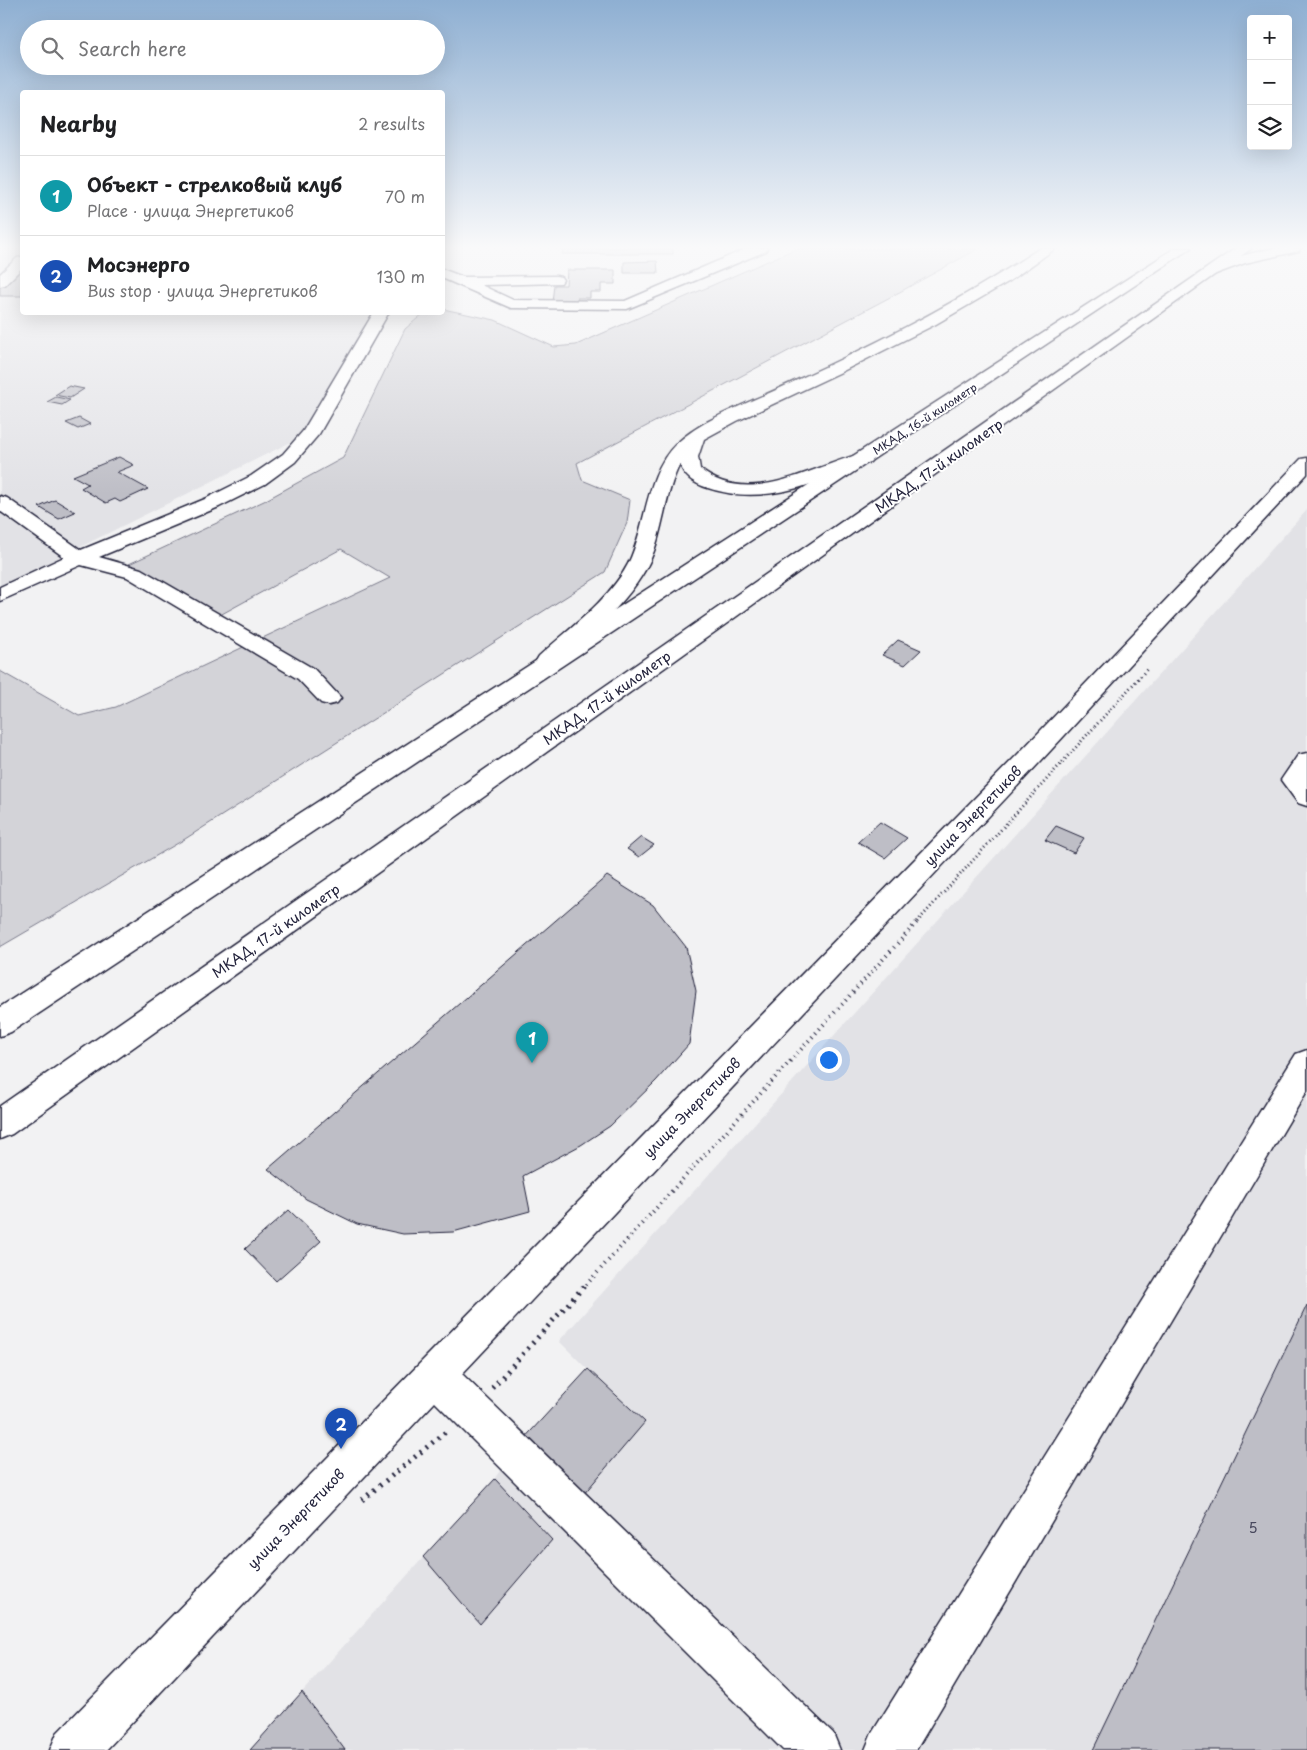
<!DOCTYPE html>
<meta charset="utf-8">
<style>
body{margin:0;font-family:"Playpen Sans",sans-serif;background:#f2f2f2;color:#202124}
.controls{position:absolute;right:15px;top:15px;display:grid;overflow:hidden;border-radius:5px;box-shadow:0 5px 20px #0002}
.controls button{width:45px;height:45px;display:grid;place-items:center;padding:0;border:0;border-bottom:1px solid #e0e0e0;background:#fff;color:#202124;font:25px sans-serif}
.you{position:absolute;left:828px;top:1059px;width:18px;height:18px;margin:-12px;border:4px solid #fff;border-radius:50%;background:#1a73e8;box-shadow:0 0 0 8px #1a73e833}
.badge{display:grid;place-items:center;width:32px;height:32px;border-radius:50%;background:#d1495b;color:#fff;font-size:16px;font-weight:700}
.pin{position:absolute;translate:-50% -41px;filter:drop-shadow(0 1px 2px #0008)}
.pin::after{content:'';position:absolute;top:26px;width:18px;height:15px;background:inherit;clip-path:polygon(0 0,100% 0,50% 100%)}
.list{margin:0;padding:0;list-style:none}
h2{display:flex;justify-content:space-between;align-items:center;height:65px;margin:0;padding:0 20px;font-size:21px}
h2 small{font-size:16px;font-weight:400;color:#757577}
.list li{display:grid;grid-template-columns:32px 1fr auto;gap:15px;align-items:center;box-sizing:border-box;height:80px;padding:0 20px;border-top:1px solid #e0e0e0}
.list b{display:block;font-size:19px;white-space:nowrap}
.list p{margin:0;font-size:16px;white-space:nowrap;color:#757577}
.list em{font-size:16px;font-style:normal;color:#757577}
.icon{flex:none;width:28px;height:28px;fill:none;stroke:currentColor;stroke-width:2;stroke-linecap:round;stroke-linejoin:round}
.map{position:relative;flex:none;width:1307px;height:1750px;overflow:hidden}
.search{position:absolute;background:#fff;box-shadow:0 5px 20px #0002;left:20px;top:20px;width:425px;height:55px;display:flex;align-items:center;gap:12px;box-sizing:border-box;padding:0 18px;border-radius:28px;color:#757577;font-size:19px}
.panel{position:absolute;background:#fff;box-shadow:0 5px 20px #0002;left:20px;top:90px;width:425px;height:225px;border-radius:5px}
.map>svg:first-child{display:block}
.built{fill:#e2e2e6}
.green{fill:#d3d3d8;stroke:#7a7a8a}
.building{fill:#bebec6;stroke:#22223b}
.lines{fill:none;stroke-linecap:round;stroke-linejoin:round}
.minor-casing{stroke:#22223b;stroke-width:3}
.major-casing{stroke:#22223b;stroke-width:3}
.highway-casing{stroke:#22223b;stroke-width:3}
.path-far2{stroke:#22223b;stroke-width:3;stroke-dasharray:1 3;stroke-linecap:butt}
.path-far1{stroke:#22223b;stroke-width:4;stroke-dasharray:1 4.5;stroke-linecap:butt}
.path{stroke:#22223b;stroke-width:5;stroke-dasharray:2 5.5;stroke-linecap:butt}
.minor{fill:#fff;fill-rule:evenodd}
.major{fill:#fff;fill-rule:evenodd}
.highway{fill:#fff;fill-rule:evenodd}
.labels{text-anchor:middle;stroke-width:4;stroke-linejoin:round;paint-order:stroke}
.far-street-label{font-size:11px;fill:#22223b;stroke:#fff}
.street-label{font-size:14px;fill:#22223b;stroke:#fff}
.near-number-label{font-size:14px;fill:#49495e}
</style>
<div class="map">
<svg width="1307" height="1750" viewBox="0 0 1307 1750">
<rect width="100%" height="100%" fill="#f2f2f3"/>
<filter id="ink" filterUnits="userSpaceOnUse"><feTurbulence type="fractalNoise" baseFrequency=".02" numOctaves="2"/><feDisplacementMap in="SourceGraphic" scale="10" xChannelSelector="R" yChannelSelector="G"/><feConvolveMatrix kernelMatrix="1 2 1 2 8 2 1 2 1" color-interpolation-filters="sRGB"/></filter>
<g filter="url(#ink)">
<g class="built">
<path d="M0,249h22v63l357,1 -82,126 -297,148z"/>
<path d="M1307,510v1240h-1057l244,-271 26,-36 68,-73 -29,-29z"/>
</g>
<path class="green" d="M795,249h183l-82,45 -319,169 5,17 48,20 -3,23 -22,49 -420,267 -185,108v-276l79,45 37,-9 274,-129 -49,-29 -121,66 -91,-51 135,-63 79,-43 62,-129 19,-16 18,-1 1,-3 52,11 59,27 22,-2z"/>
<g class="building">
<path d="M563,248h110v6h-111z"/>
<path d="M17,261h5v35h-22v-20z"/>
<path d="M657,261l1,12h-34v-11z"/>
<path d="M567,270h48v14h-14v8h-11v6h-13v4h-25l2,-17h12z"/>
<path d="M69,386l15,3 -14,9 -15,-3z"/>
<path d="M56,397l14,3 -8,5 -15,-3z"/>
<path d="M79,418l11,6 -12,5 -12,-6z"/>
<path d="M119,457l15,8 -17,7 31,17 -28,13 -5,-3 -9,4 -25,-15 7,-4 -15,-8z"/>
<path d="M55,500l20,12 -16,7 -20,-12z"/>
<path d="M898,640l23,10 -16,15 -23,-10z"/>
<path d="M880,822l27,16 -22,20 -27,-16z"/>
<path d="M1056,826l28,12 -10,15 -29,-13z"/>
<path d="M641,837l13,8 -15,12 -12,-8z"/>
<path d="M607,876l46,29 33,42 10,44 -7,53 -33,37 -46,45 -29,19 -58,31 7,35 -77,21 -50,2 -46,-10 -51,-25 -38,-30z"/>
<path d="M289,1210l32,31 -45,40 -31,-32z"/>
<path d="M1307,1305v445h-214z"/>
<path d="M588,1369l57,53 -68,80 -57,-59z"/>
<path d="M495,1479l57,61 -72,84 -57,-67z"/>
<path d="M302,1692l43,58h-95z"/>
</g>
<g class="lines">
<g class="minor-casing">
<g id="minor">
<path d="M748,248h19l-1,3 -139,58 -116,-1 -69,-30v-9l21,8 93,-1 5,1 2,3 -2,3 -80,2 32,15 112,1z"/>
<path d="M22,257v11l-17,17 -5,1v-12l17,-16z"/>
<path d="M374,312h15l-70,122 -24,28 -30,22 -46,23 -120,50 42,12 173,100 27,29 -4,5 -8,2 -8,-2 -23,-24 -171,-102 -46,-12 -81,36v-14l64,-30 -64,-46v-15l7,2 74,52 124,-51 46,-23 32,-22 20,-23z"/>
<path d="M1307,458v16l-268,289 -577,611 371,359 7,17h-57l-348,-348 -329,348h-56l7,-17 964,-982 280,-292z"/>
<path d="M1307,753v53l-9,-3 -17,-23 17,-25z"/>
<path d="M1307,1050v41l-391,659h-51l7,-17 424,-679z"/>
</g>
</g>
<g class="major-casing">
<g id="major">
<path d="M1040,248h16l-48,34 -72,42 -97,49 -102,48 -33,18 -6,18 2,12c48,40 115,-4 164,-16l6,1 3,4 -3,4c-52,20 -105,45 -162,26 -13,-4 -24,-11 -28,-24 -14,27 -16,59 -26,87 -16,45 -65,83 -99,115l-8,2 -8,-2 -3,-5 3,-5c29,-26 71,-57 89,-92 19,-38 17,-91 49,-121 22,-20 50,-31 76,-43 24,-10 48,-22 72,-33 75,-35 146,-73 215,-119z"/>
<path d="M1274,248h26l-1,3 -54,12 -32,12 -7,-4 2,-3 28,-11z"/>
</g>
</g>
<g class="highway-casing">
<g id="highway">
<path d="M1175,248h16l-1180,784 -11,4v-29z"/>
<path d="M1236,248h16l-1240,886 -12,5v-33z"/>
</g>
</g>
<path class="path-far2" d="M917,922l231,-254"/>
<path class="path-far1" d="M586,1285l332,-364"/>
<g class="path">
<path d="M492,1388l95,-105"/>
<path d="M362,1500l86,-70"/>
</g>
<use href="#minor" class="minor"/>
<use href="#major" class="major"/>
<use href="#highway" class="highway"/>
</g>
</g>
<linearGradient id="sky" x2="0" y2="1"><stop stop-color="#8eafd2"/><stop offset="0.5" stop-color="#f9f9fa"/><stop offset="1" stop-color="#f9f9fa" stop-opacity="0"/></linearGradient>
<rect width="1307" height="494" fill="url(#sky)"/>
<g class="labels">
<g class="far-street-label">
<text transform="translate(925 419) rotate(-33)" y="4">МКАД, 16-й километр</text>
</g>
<g class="street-label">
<text transform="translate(939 466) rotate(-35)" y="5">МКАД, 17-й километр</text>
<text transform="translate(607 698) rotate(-35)" y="5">МКАД, 17-й километр</text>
<text transform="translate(973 816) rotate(-46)" y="5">улица Энергетиков</text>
<text transform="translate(276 931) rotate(-35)" y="5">МКАД, 17-й километр</text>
<text transform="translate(692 1108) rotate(-46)" y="5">улица Энергетиков</text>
<text transform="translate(296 1519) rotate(-46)" y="5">улица Энергетиков</text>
</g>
<g class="near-number-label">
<text x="1253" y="1533">5</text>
</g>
</g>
</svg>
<div class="controls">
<button>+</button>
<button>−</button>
<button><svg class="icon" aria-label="layers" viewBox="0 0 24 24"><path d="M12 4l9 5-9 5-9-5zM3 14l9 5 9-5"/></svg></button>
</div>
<div class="you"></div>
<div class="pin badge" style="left:532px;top:1063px;background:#0f9aa8">1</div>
<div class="pin badge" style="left:341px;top:1449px;background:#1a4fb4">2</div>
<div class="search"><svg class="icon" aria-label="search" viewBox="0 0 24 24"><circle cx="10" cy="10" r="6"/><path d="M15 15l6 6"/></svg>Search here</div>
<section class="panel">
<h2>Nearby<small>2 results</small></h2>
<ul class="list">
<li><span class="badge" style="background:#0f9aa8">1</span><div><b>Объект - стрелковый клуб</b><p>Place · улица Энергетиков</p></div><em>70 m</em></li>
<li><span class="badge" style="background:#1a4fb4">2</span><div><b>Мосэнерго</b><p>Bus stop · улица Энергетиков</p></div><em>130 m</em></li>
</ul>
</section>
</div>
